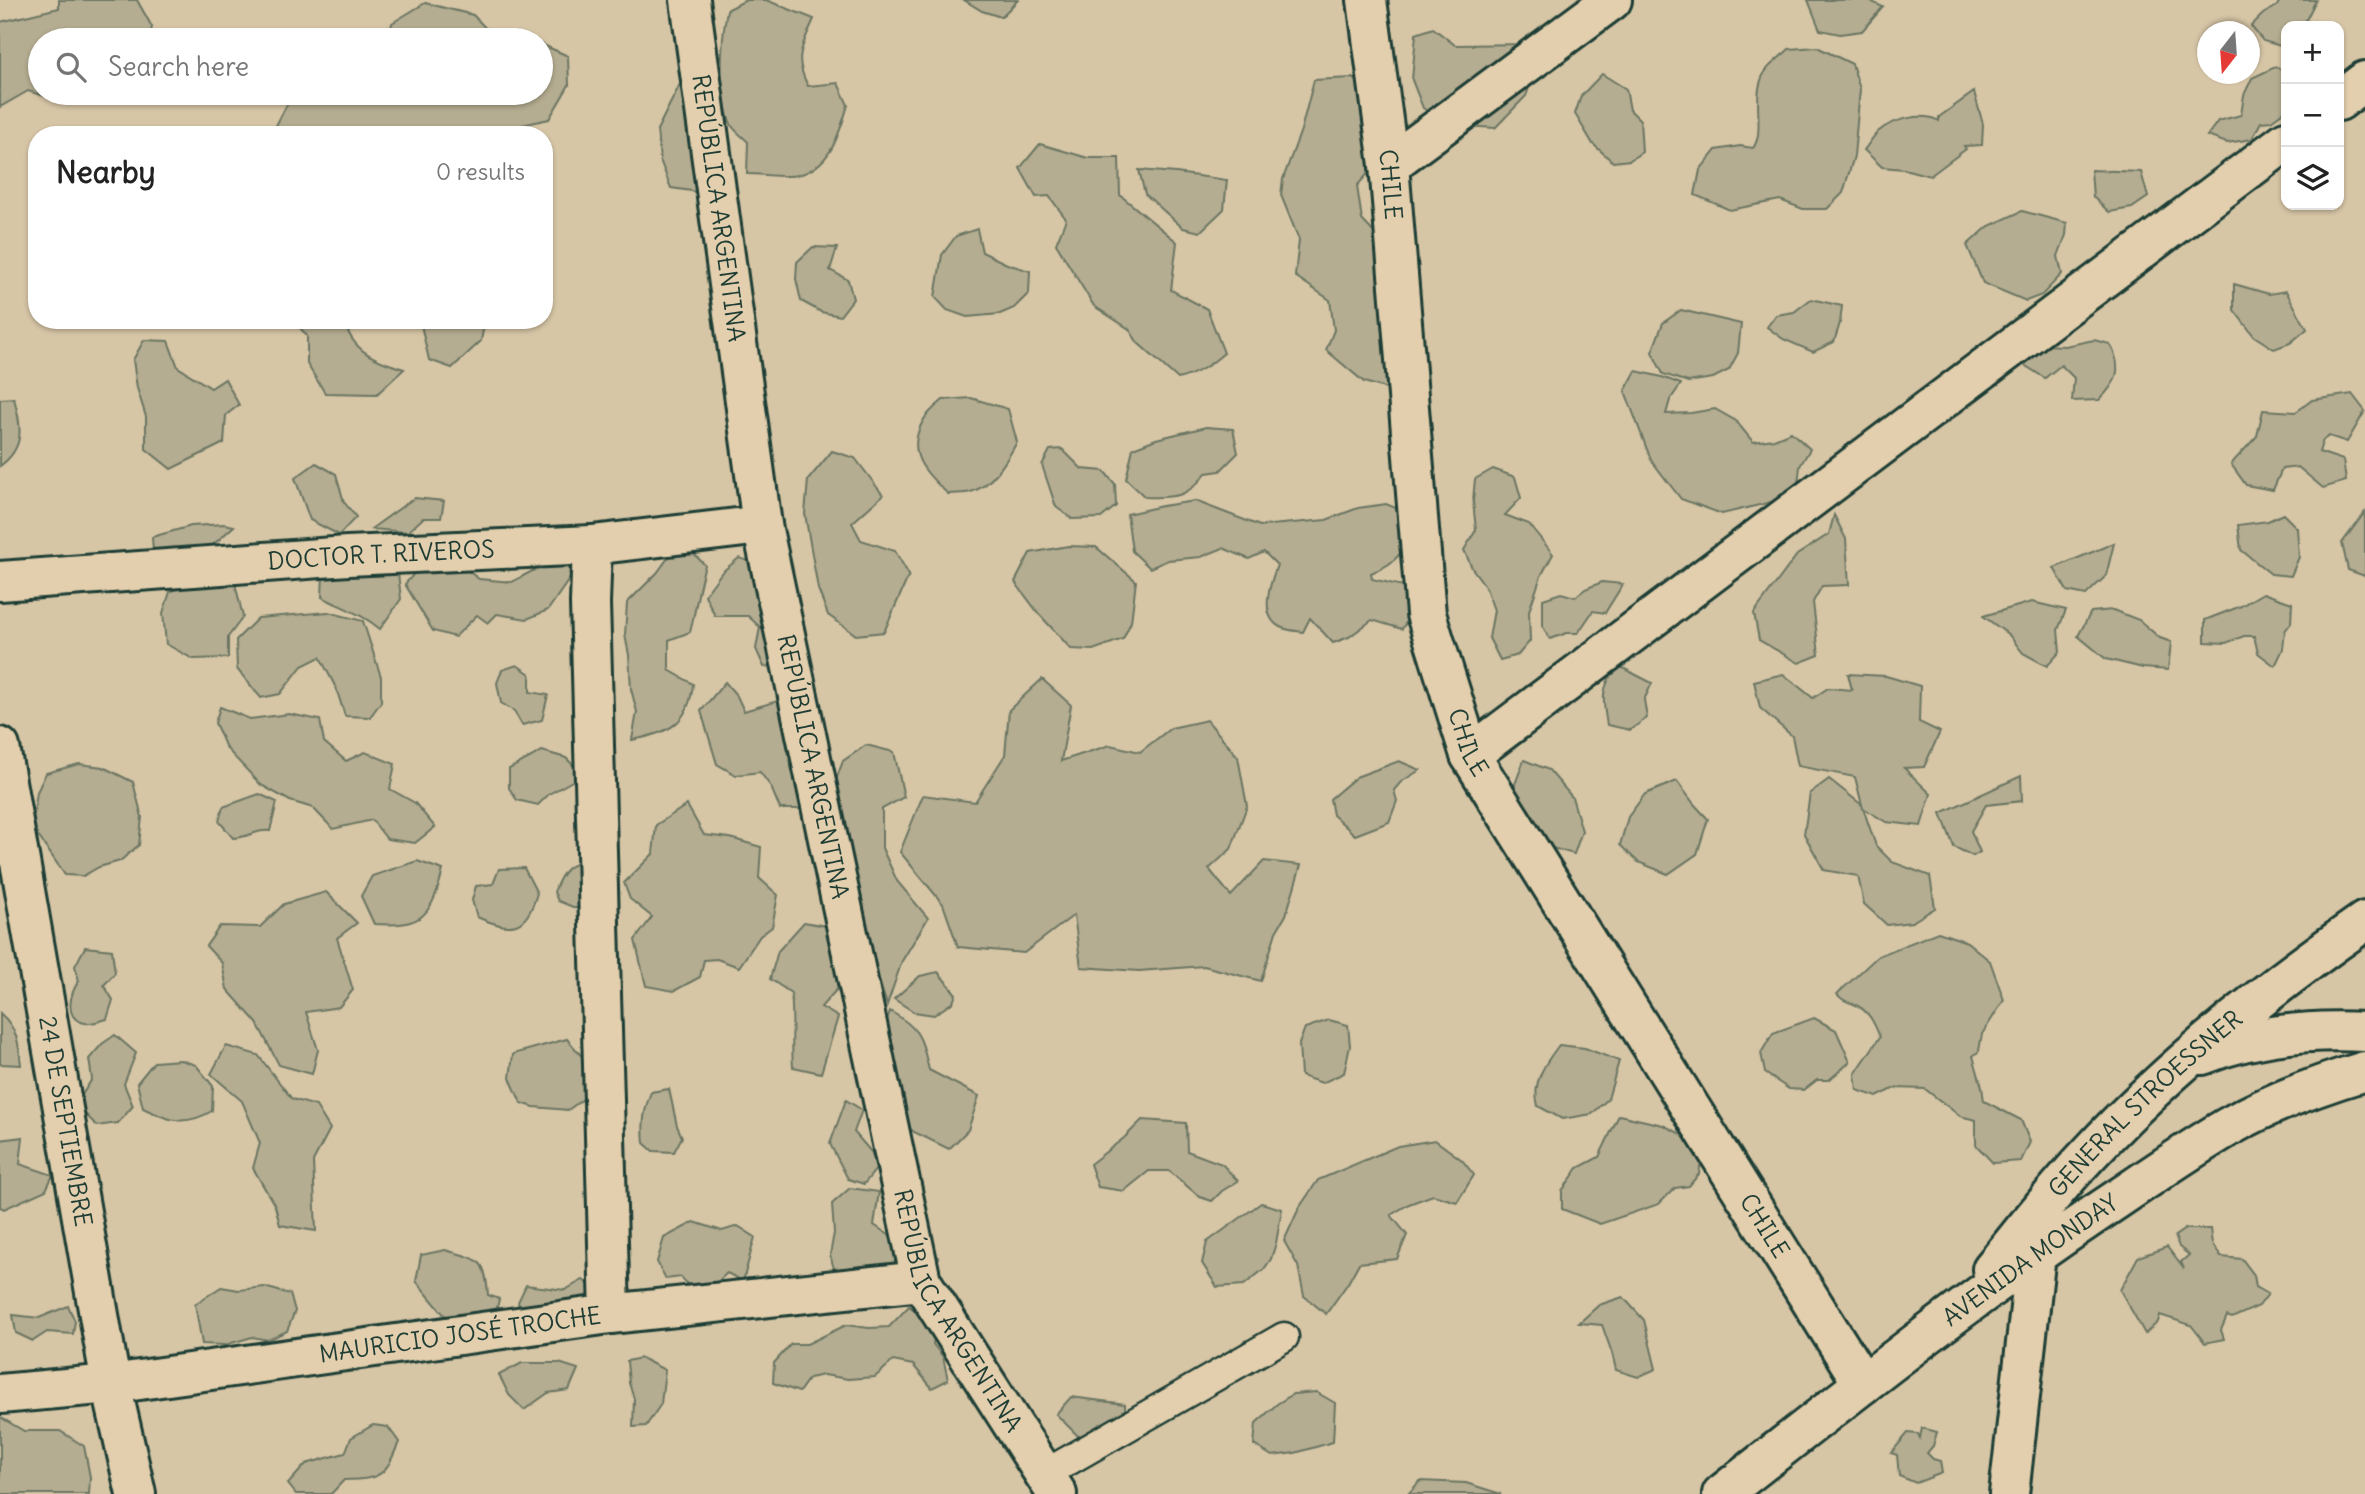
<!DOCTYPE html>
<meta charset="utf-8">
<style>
body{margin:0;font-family:Delius,sans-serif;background:#f2f2f2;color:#222}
.controls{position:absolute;right:21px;top:21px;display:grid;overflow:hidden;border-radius:14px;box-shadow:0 2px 5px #0004}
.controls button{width:63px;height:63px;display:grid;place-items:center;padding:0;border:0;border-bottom:2px solid #e0e0e0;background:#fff;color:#222;font:35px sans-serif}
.compass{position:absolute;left:2197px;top:21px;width:63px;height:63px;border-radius:50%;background:#fff;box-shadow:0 2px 5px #0004;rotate:197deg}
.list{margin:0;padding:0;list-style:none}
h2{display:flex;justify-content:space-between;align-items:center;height:91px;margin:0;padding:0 28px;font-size:30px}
h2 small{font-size:23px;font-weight:400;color:#767676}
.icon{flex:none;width:38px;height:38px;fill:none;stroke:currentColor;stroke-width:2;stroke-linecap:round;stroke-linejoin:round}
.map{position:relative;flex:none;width:2365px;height:1494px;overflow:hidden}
.search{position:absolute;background:#fff;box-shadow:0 2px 5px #0004;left:28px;top:28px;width:525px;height:77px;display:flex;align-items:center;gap:18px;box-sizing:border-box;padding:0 24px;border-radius:38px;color:#767676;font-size:26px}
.panel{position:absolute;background:#fff;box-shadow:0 2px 5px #0004;left:28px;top:126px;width:525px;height:203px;border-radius:28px}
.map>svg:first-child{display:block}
.green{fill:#b5ad91;stroke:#6a7562;stroke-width:2}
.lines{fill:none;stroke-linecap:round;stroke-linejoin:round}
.lane-casing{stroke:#1f3d34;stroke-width:33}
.street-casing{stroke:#1f3d34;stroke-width:44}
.secondary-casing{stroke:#1f3d34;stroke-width:44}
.lane{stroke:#e3cfad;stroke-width:28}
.street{stroke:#e3cfad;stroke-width:38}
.secondary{stroke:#e3cfad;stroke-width:38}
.labels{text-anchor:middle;stroke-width:6;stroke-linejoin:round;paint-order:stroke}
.street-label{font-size:24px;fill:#1f3d34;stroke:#e3cfad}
</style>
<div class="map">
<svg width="2365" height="1494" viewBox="0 0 2365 1494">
<rect width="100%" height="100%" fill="#d7c6a6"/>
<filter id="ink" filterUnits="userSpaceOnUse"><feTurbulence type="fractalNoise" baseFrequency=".0143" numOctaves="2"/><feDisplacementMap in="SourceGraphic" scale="14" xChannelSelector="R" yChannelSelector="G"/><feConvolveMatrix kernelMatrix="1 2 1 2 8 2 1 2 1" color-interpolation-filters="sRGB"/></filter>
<g filter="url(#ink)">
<g class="green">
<path d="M59,0h78l15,27 -3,13h-109v53h26l-9,7 -29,-9 -28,16v-85l59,-14z"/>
<path d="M746,0h20l48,19c-12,27 -21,39 -6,67l30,-3 10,22c-9,29 -17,62 -50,70 -15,3 -35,-1 -51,-1l1,-32c-5,-5 -12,-10 -16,-16 -15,-29 -11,-84 -5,-116z"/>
<path d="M964,0h54l-17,17 -19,-6z"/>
<path d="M1808,0h60l15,7 -21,24 -22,3 -20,-4z"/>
<path d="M2280,0h36l-13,26h-17v20l-2,1 -21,-6 -12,-15 12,-12 14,-8z"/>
<path d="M425,3l48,12 24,25h17h-125l3,-17z"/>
<path d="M1433,28l22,17 72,-1 11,19 -12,33 -31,32 -45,-3 -27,-17 -11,-28 4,-46z"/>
<path d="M541,44l27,12 1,29 -20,34 -27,6 -1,10h-250l22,-42c29,0 57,3 86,2v-2h162z"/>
<path d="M1817,47l35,17 8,25 -6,67 -11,37 -16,16h-24l-23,-9 -50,10 -35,-15 5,-25 16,-20 24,-4 13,2c13,-17 -3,-53 12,-76 5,-8 17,-16 24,-23z"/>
<path d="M691,62l12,135 -11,-6 -21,-3 -11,-28 -3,-30z"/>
<path d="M2275,67l11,4v39l-15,11 -10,1 -9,17 -25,4 -20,-7 11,-15 23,-6 3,-20 8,-17z"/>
<path d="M1602,74l24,15 4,21 10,10 2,32 -12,8 -17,2 -20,-18 -18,-30 6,-18z"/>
<path d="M1352,78l41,16 -16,69 -20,23 5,34 34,36 -8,133 -24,-7 -38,-32 8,-20 -4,-30 -35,-24 4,-36 -18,-45 2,-16 18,-49 13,-50z"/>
<path d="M1974,92l9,32 -1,21 -18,1 2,3 -36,27 -26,-7 -22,-2 -18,-17c5,-6 9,-14 15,-19 14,-12 44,-19 60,-10v-4z"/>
<path d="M1040,144l48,14h31l1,37 57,47 -6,48 36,19 17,44c-15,13 -27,21 -46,26l-40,-36 -9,-14 -35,-23 -38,-62 10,-25 -17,-23 -13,1 -16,-29z"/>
<path d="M1139,170l37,3 51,7 -3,29 -24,23 -17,-4 -38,-34z"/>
<path d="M2091,170l50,2 7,25 -16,11 -23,4 -16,-15z"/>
<path d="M2022,211l45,12 -1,12 -8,21 4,18 -20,21 -16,6 -43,-18 -16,-38 22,-19z"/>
<path d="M977,229l5,23 25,12 23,7 -1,22 -15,15 -14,6 -33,3 -20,-7 -12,-13 7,-42 14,-19z"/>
<path d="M813,247l24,1 -7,22 18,10 5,19 -13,17 -19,-4 -20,-11 -5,-22 1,-17z"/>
<path d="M2234,284l35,10 17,-3 21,38 -17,14 -16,6 -20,-13 -20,-26z"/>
<path d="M1811,299l31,7 -2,17 -6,19 -21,10 -30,-13 -16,-12 9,-12 18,-3z"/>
<path d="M1681,310l60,14 -3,29 -9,17 -16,8 -25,4 -25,-8 -11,-22 11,-29z"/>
<path d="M293,320h51c8,32 31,40 60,49l-27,25 -52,-1 -18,-29v-28z"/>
<path d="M430,320h55l-4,21 -29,27 -23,-8 -8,-35z"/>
<path d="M144,340l24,1 10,26 33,21 14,-9 14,26 -13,10 -2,28 -53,26 -25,-20v-32l-9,-29 -4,-28z"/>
<path d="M2094,340l16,4c13,24 8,38 -11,56l-27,1 2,-23 -13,-13 -16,13 -29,-18 8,-16 41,2z"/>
<path d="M1636,371l26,6 19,7 -11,16 -4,14 25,-1 24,-4 21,12 17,21 21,-3 17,-7 19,17 -10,17 -2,19 -22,16 -54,13 -41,-15 -30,-39 -26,-69z"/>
<path d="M2352,394l13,17 -18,31 -18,-6 -6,4 -4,12 24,8 3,21 -23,7 -25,-21 -16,2 -9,21 -27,-5 -15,-21 26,-28 6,-26 33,2 16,-12z"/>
<path d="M14,398c7,28 12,49 -14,68v-67z"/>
<path d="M971,398l37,11 9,33c-10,18 -25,44 -46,50 -7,2 -16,1 -23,2 -23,-21 -43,-41 -25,-73 4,-8 13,-15 20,-21z"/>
<path d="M1206,427l27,2 5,24 -18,18 -14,2c-18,25 -32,25 -61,24l-19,-18 7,-31 23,-9z"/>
<path d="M1062,449l20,20 22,2 11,13 1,22 -15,12 -29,1 -16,-12 -14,-42 8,-15z"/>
<path d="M832,451l23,7 28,37 -31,28 9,17 34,11 14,24 -25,57 -28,3 -28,-20 -10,-26 -13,-75 3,-34z"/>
<path d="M316,463l20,11 8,28 12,15 -17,18 -29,-15 -15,-42z"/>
<path d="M1493,469l22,8 6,21 -16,17 24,9 24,30 -12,22 -12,35 1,30 -12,14 -18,5 -11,-22 5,-28 -9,-24 -13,-18 -8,-18 12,-20 -3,-29 2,-22z"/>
<path d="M414,498l30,3 -3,17h-18l-15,14 -37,-3z"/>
<path d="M1195,501l65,25 66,-6 32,-12 28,-4 27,11c-9,32 -8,45 -42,58l1,6 31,7 9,27 -10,16 -30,-9 -23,17 -16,6 -23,-25 -7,14c-7,-1 -17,-2 -23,-5 -22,-12 -9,-45 -3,-62l-13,-13 -15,7 -26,-11 -22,9 -33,3 -18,8 -18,-17 -5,-37 35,-8z"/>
<path d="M2365,512v64l-17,-6 -6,-27z"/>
<path d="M2283,514l14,14 2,29 -8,19 -20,-2 -30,-24 -3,-25 30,-4z"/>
<path d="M1834,515l12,24 3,46 -27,1 -9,16 6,53 -20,8 -40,-23 -5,-27 43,-58 32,-21z"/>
<path d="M225,524l9,2 -31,28 -49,12 -2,-29 39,-11z"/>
<path d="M2114,543l-8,33 -20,19 -19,-4 -13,-23z"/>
<path d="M1068,546l28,1 40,34 -5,41 -8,17 -30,11 -22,-1 -32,-35 -24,-32 15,-29z"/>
<path d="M673,551l19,1 13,13c-7,23 -9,45 -15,67l-21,8v30l24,14c-4,40 -24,49 -61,56l5,-28 -6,-23 -2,-34 -4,-20 2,-32 30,-30z"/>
<path d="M568,557l2,21 -22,32 -21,9 -30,-5 -9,9 -11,-8 -22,22 -22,-6 -28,-47 20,-23 27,-2 27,20 33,3 24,-13z"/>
<path d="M739,558l42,13 3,93 -20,3 -8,-18 4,-22 -12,-11h-33l-10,-21 17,-23z"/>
<path d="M397,564l4,35 -21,30c-18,-15 -37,-21 -58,-32l1,-24z"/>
<path d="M189,582l46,1 8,34 -15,20v21l-35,1 -27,-15 -3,-31 7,-21z"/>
<path d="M1602,582l21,2 -18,29 -12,-2 -15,22h-11l-17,6 -7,-12v-28l18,-6 14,4 10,-8z"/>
<path d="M2263,593l29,10 -1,20 -6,8 -2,18 -8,17 -17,-13 -4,-17h-10l-18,7 -21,-1v-22l36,-14z"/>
<path d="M2032,602l34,8 -8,20 2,22 -13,14 -24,-13 -14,-18 -26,-19z"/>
<path d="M2113,610l26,10 21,18 11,4 -3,28 -25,-2 -37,-9 -28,-23 13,-24z"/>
<path d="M328,612l35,9 18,56v25l-11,15 -25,-1 -9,-28 -16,-31 -18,9 -22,28 -19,4 -24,-29 -1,-29 22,-22z"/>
<path d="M517,665l13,9v18l18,3 -6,25 -20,5 -8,-14 -13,-8 -4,-20 5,-13z"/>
<path d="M1617,665l35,18 -8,17 3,18 -17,12 -23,-5c-5,-28 -6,-36 10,-60z"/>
<path d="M1783,674l30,24 15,-10 24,2 -4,-16 38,2 34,10 -1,36 21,10 -16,35 -20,1 27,26 -10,32 -35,-4 -23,-14 13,38 16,16 38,14 5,32 -23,14 -25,3 -23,-21 -6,-28 -34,-6 -20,-36 6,-41 19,-14 33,26 -7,-28 -57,-11 -6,-30 -32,-28 -6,-27z"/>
<path d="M1042,679l29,26 -10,56 49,-16 30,7 31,-24 36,-8 31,37 9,49 -16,43 -22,20 22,27 33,-35 37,4 -15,50 -10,17 -15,49 -57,-15 -65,5 -58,-4 -7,-52 -50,38 -66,-6 -15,-43 -43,-52 23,-57 52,7 30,-47 4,-45z"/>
<path d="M725,682l12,14 7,15 47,-14 12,112h-23l-9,-22 -11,-15 -24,3 -19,-11 -16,-53z"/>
<path d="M220,707l30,12 39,-5 31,6 4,22 22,19 19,-9 30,12 -5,25 25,14 20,24 -20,16 -28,-4 -15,-19 -39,9 -20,-21 -23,-7 -29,-16 -35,-37 -11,-25z"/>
<path d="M866,745l28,7 10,45 -22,12v39l15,33 31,37 -26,43 -15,44 -10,-31 -22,-10 -32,-149 20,-54z"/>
<path d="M542,751l24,7 17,17 -34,19 -11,11 -21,-5 -8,-12v-19z"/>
<path d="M1524,760l25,10 23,27 10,34 -8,23 -22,-6 -38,-61z"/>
<path d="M1399,761l21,9 -19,12 -7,8 3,11 -8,21 -34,13 -22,-20 -3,-16 26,-22z"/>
<path d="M79,764l24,3 30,15 9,35 -3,28 -19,16 -21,6 -16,9 -18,-1 -33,-48 5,-35 9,-19z"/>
<path d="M2021,776l1,25 -36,4 -15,26 9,21 -7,4 -19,-9 -13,-34z"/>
<path d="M1677,781l17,23 14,15 -11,35 -29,20 -30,-12 -18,-17 8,-28 17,-23z"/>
<path d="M259,794l18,8 -7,29c-13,-2 -23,7 -37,7l-14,-17 4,-14z"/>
<path d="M687,805l17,30 26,3 31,9 -2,31 19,17 -6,32 -12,9 -21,31 -22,-8 -13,1 -4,17 -26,14 -28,-5 -11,-46 17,-23 -22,-18 -6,-16 29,-29 3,-29z"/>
<path d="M592,858l-4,55 -30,-12 -4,-9c9,-24 14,-27 38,-34z"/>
<path d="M417,861l26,9c-12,47 -20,57 -69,54l-13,-28 11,-20z"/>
<path d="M524,868l13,25c-11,40 -27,38 -60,24l-5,-17 4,-14 17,-2 6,-15z"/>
<path d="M326,892l31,31 -20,15 16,52 -14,17 -33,5 12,38 -6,24 -33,-9 -22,-42 -30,-34 -5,-26 -16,-17 14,-20 40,1 24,-23z"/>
<path d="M804,922l22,4 14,31 -2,31 -17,19 17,10 -17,56 -28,-6c-2,-25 1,-49 -2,-74l-21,-14 8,-28z"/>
<path d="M1938,932l29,10 23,19 14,39 -22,34 -3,17 -6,5 9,31 2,14 37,19 9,22 -9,19 -28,2 -17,-18v-25l-16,-4 -35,-27 -30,-1 -18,9 -20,-7 -2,-16 25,-37c-6,-14 -10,-25 -24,-32 -8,-4 -13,-3 -19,-11l41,-38z"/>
<path d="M85,947l27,3 3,23 -11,12 9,15 -6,19c-7,2 -16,5 -22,4 -22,-4 -15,-31 -6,-42l-4,-15z"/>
<path d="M938,972l18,22 -3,8 -19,13 -20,-3 -20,-13 26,-23z"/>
<path d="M890,1011c31,18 31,26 39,59l50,26 -11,34 -19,19 -35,-17 -15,-13 -18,-81z"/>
<path d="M0,1013c17,15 19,30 21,52l-21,-1z"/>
<path d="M1814,1018l22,12 14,32 -21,18h-12l-13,10 -15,-1 -24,-16 -4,-20 12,-20z"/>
<path d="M1329,1020l19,5 2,21 -6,27 -22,10 -21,-7 -2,-32 6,-16z"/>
<path d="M115,1035l21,18 -12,31 9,22 -15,17 -21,3 -13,-13 -4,-15 12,-19 -3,-20 13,-15z"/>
<path d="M567,1039l18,21 17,25 -34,25 -34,-3 -13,-4 -11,-25 3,-24z"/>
<path d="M1559,1045l26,3 34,13 -11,38 -16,15 -30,5 -24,-13c-7,-23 8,-44 21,-61z"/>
<path d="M226,1046l32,9 34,44 24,7 14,23 -17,32 3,70 -36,-6 -5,-19 -22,-38 7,-25 -18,-42 -31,-27z"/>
<path d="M181,1060l15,5 17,21 -1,25c-28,16 -41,10 -69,-3l-6,-25 17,-21z"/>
<path d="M669,1089l8,37 5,11 -8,15 -21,-1 -9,-8c-2,-20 0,-33 7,-51z"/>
<path d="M846,1100l16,10 -8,22 18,21 4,16 -12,15 -16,-5 -18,-35z"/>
<path d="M1619,1115l44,10 26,13 12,24 -2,12 -10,12 -14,2 -16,16 -59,20 -38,-15v-18l16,-23 21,-11z"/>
<path d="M1142,1120l44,3 1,28 35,13 16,17 -16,10 -10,10 -12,-4 -31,-26h-20l-25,20 -26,-4 -8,-23 34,-26z"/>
<path d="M23,1137l-3,27 33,11 -7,15 -42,19 -4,-2v-67z"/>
<path d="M1435,1140l27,20 12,15 -17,27 -24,-7 -24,9 -18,11 16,20 -10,24 -38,4 -11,20 -22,31 -22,-18 -6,-30 -14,-25 15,-33 19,-28 80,-34z"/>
<path d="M850,1188l29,4 -5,33 21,14 5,19 -25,29 -38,-8 -7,-24 4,-22 -2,-29z"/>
<path d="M1261,1203l21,6 -6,34 -5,16 -7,10 -20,16 -27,2 -15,-24 5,-21z"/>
<path d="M694,1222l28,9 16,-5 17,11 -12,44 -16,-8 -27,25 -19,-21 -15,2 -9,-17 7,-24z"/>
<path d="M2185,1229h25l2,15 9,13 21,2 12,16 2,12 12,7 -9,12 -27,12 -5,-2 -6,14 3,9 -19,4 -14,-18 -31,-10 -2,7 -13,12 -25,-44 18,-33 29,-10 17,22 -3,-7 8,-7 -10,-8 -4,-11z"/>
<path d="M445,1250c35,10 40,7 43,45l11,4 -4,18 -31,22 -48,-58 5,-26z"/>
<path d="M583,1280l14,10 -26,16 -50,7 -3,-11 8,-17 39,5z"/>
<path d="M221,1287l18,3 25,-3 26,7 5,17 -8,20 -19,9 -16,-3 -27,8 -23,-1 -7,-40z"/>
<path d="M1623,1297l21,23 12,49 -18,8 -22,-7 -4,-17 -10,-28 -23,-2 20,-18z"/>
<path d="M68,1306l7,15 -2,13 -26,-2 -14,9 -17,-8 -3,-18 26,3z"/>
<path d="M909,1306l28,20 -4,18 10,13 5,23 -16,8 -19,-23 -20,-4 -18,16 -27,2 -24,-4 -15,3 -10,14 -26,-9 1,-20 17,-19h16l39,-19 23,3 20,-1z"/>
<path d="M641,1358l24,12 -4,34 -15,22 -13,1 1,-28 -5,-16 -2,-22z"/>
<path d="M522,1363h37l19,6 -9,21 -21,3 -24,17 -15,-15 -10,-20z"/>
<path d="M1316,1392l19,11 -2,39 -38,11 -23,3 -18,-11 2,-22 21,-19 16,-10z"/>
<path d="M1071,1397l54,7v21l-18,15 -28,-3 -23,-23z"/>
<path d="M0,1417l24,14h36l24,15 6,31 -1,17h-89z"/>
<path d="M373,1425l15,2 11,15c-14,34 -17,37 -55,38l-13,14h-35l-8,-10 18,-20 39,-11 6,-15z"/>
<path d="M1922,1428l15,4 -4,14 -6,7 6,6 7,2 2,12 -26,10 -17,-7 -2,-21 -6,-2 17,-20 10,1 2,4z"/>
<path d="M1420,1481l46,2 35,11h-93z"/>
</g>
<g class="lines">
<g class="lane-casing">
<path id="lane" d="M1045,1474l239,-137"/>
</g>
<g class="street-casing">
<g id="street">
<path id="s1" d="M690,0l72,525 159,756 136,213"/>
<path id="s2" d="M1367,0l22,165 37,449 44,141 393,629"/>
<path d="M2339,101l26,-20"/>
<path d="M1389,165l223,-165"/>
<path d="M592,545l-2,58 20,711"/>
<path id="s3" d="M0,581l348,-25 244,-11 170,-20"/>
<path id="s4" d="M0,747l111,637 25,110"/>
<path d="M1470,755l816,-614"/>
<path id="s5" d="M0,1394l111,-10 499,-70 311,-33"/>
<path d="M2009,1494l27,-240"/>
</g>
</g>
<g class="secondary-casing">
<g id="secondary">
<path d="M2202,1055c51,-20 108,-26 163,-23"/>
<path id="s6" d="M1992,1269c31,-38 62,-78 96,-114 80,-87 180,-166 277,-234"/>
<path id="s7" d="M1722,1494c122,-95 244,-193 373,-280 44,-29 87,-60 133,-87 42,-24 90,-42 137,-56"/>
</g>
</g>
<use href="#lane" class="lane"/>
<use href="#street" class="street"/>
<use href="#secondary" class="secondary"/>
</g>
</g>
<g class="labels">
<g class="street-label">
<text dy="8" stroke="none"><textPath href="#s2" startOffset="186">CHILE</textPath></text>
<text dy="8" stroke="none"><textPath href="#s1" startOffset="210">REPÚBLICA ARGENTINA</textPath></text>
<text dy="8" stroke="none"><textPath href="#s3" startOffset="382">DOCTOR T. RIVEROS</textPath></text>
<text dy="8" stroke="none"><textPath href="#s2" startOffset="752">CHILE</textPath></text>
<text dy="8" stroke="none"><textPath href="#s1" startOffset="777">REPÚBLICA ARGENTINA</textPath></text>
<text dy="8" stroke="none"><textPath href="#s6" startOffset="226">GENERAL STROESSNER</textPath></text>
<text dy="8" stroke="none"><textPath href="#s4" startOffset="380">24 DE SEPTIEMBRE</textPath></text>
<text dy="8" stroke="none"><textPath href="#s2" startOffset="1320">CHILE</textPath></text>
<text dy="8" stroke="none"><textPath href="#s7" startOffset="387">AVENIDA MONDAY</textPath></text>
<text dy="8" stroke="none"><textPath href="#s1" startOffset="1344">REPÚBLICA ARGENTINA</textPath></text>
<text dy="8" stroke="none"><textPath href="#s5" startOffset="464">MAURICIO JOSÉ TROCHE</textPath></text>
</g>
</g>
</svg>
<div class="controls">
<button>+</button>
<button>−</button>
<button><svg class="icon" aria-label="layers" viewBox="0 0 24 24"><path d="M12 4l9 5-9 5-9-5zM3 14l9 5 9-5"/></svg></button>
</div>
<svg class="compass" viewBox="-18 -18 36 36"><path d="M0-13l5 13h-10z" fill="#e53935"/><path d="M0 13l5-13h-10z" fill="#767676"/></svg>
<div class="search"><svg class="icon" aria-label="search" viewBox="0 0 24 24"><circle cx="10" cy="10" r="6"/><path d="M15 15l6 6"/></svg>Search here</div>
<section class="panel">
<h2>Nearby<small>0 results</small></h2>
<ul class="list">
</ul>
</section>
</div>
